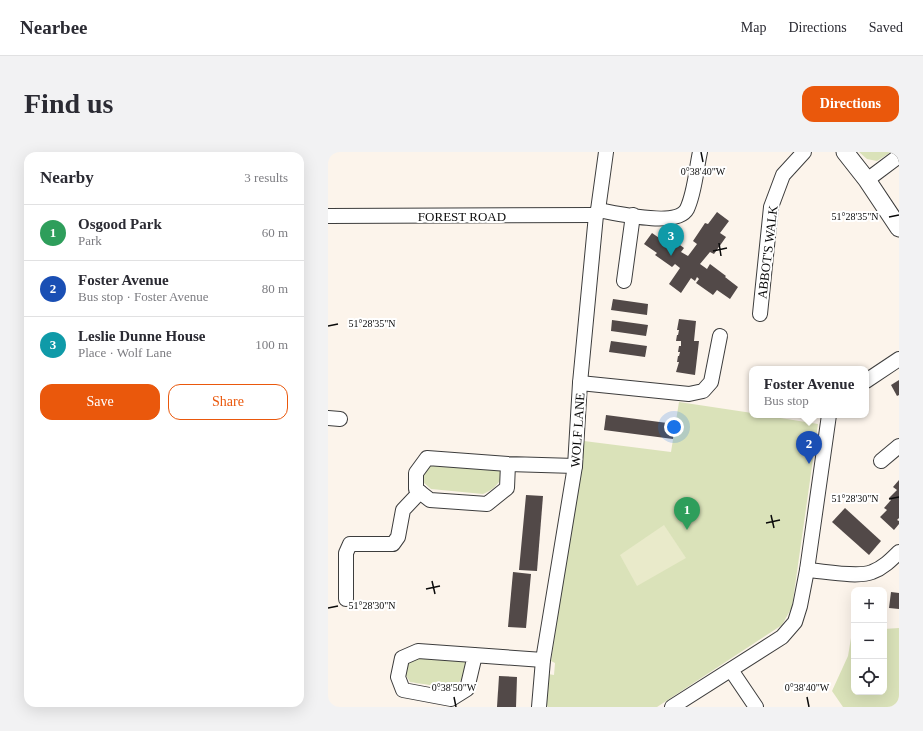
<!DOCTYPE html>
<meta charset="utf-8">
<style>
body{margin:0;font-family:Georgia,serif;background:#f2f2f3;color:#2b2b33}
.controls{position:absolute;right:12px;bottom:12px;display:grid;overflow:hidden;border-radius:8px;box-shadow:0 4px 16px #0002}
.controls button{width:36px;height:36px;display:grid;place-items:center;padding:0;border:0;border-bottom:1px solid #e1e1e2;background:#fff;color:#2b2b33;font:20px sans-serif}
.you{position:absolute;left:346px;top:275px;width:14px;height:14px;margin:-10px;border:3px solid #fff;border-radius:50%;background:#1a73e8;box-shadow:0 0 0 6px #1a73e833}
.badge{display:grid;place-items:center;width:26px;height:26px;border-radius:50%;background:#ea580c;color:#fff;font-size:13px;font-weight:700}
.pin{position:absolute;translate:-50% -33px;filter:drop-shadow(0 1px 2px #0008)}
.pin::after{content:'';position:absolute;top:21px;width:14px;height:12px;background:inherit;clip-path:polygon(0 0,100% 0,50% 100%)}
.popup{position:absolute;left:421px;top:214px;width:120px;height:52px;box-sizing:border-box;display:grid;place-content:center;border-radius:8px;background:#fff;filter:drop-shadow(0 1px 3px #0005);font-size:13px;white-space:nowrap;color:#7c7c81}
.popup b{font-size:15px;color:#2b2b33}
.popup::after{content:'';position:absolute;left:50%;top:100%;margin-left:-8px;border:8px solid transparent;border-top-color:#fff}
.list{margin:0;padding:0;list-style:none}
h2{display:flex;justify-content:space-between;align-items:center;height:52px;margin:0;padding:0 16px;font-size:17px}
h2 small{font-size:13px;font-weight:400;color:#7c7c81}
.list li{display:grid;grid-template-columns:26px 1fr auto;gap:12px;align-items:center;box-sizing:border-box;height:56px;padding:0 16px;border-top:1px solid #e1e1e2}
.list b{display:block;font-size:15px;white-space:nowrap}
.list p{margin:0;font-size:13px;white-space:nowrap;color:#7c7c81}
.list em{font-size:13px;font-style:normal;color:#7c7c81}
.actions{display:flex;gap:8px;padding:12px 16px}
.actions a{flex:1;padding:9px 0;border:1px solid #ea580c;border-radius:12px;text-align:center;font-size:14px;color:#ea580c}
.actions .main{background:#ea580c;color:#fff}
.icon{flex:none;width:22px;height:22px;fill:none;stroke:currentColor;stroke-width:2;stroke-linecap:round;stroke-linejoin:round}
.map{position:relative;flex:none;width:571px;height:555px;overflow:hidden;border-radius:12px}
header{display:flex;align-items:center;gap:24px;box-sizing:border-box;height:56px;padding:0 20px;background:#fff;border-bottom:1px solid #e1e1e2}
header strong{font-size:19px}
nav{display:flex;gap:22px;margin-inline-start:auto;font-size:14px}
.intro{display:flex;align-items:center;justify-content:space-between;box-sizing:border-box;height:96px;padding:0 24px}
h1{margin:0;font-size:28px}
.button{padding:10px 18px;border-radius:12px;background:#ea580c;color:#fff;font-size:14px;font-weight:700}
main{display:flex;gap:24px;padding:0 24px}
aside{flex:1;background:#fff;border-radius:12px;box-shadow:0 4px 16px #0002}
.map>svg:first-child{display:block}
.green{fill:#dae2b9}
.pitch{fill:#e9eaca}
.building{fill:#524948}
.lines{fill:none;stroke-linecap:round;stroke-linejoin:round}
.minor-casing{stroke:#3d3d3d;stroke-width:16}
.tertiary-casing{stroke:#3d3d3d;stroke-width:19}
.minor{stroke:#fff;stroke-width:14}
.tertiary{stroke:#fff;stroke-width:17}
.ticks{fill:none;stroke:#0a0a0a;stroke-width:1.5}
.labels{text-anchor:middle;stroke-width:4;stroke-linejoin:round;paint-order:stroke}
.street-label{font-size:13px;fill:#0a0a0a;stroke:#fff}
.ticks-label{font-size:10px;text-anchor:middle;fill:#0a0a0a;stroke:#fff;stroke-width:4;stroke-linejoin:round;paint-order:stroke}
</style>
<header>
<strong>Nearbee</strong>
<nav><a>Map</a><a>Directions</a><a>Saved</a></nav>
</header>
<div class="intro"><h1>Find us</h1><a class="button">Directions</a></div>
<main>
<aside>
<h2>Nearby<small>3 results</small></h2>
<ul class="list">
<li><span class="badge" style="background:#2e9e5b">1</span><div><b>Osgood Park</b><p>Park</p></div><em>60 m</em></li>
<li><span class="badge" style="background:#1a4fb4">2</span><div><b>Foster Avenue</b><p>Bus stop · Foster Avenue</p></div><em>80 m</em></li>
<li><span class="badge" style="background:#0f9aa8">3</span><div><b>Leslie Dunne House</b><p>Place · Wolf Lane</p></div><em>100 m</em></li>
</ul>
<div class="actions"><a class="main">Save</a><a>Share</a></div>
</aside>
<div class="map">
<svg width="571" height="555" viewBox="0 0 571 555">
<rect width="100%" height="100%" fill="#fcf4eb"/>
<g class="green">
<path d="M531,0h32l-14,9 -10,-2z"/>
<path d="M351,250l73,11v2h10l56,9 -26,183 -10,18 -125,82h-109l-2,-4 2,-29 6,1 1,-12 -4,-2 33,-220 87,11z"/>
<path d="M102,312l70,5 2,8c-5,9 -10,13 -19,17l-52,-5 -8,-7 2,-12z"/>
<path d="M571,476v79h-56l-11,-16 16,-35 4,-24 2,-3v63h30v-63z"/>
<path d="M82,504l55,2 2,5 -4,16c-2,1 -5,4 -8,5 -13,4 -32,0 -45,-2l-6,-10z"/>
</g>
<path class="pitch" d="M336,373l22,33 -49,28 -17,-31z"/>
<g class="building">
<path d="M389,60l12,9 -9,12 6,4 -12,17 -4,-2 -10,12 7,5 3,-5 16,12 -1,1 13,10 -8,12 -13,-9 -4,5 -17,-12 3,-4 -2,-2 -2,4 -4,-3 -10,15 -12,-9 11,-16 -5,-4 -3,3 -17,-12 2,-2 -13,-9 8,-11 13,9 4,-5 15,11 -3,4 7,4 9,-12 -4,-3 12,-18 3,1z"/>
<path d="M285,147l35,5 -1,11 -36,-5z"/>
<path d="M351,167l17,2 -2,20h5l-4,34 -19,-3 3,-10h-2l1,-6h1l1,-4h-2l1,-6h2v-5h-5l1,-6h1l1,-5h-2z"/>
<path d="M284,168l36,5 -2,11 -35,-5z"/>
<path d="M283,189l36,5 -2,11 -36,-5z"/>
<path d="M571,228v15l-2,1 -6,-11z"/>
<path d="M278,263l69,9 -2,15 -69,-9z"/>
<path d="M571,328v38l-2,2 2,1v3l-5,6 -14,-13 7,-7 -3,-2 7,-8 -2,-2 8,-8 -4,-3z"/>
<path d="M198,343l17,1 -6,75 -18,-1z"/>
<path d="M517,356l36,33 -12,14 -37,-33z"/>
<path d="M185,420l18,2 -5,54 -18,-1z"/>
<path d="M563,440l8,1v16l-10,-1z"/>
<path d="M171,524l18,1 -1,30h-19z"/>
</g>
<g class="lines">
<g class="minor-casing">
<g id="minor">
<path d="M539,28l32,-24"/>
<path d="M270,58c17,3 79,18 89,-1 8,-17 9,-39 13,-57"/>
<path d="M0,64l268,-1"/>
<path d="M296,129l9,-66"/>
<path d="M432,162l11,-107 12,-32 21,-23"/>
<path d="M538,229l33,-22"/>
<path d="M252,231l109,11 14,-3 8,-9 9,-46"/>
<path d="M0,266l12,1"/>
<path d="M553,309l18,-15"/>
<path d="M180,312l-1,24 -20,16 -57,-4 -14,-11v-16l11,-15 81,6 67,2"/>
<path d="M479,418c16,1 51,8 65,2 11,-4 19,-12 27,-20"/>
<path d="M18,447v-46l4,-9h43l5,-7 5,-27 17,-18"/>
<path d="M147,503l-8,34 -16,10 -48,-9 -5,-13 4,-19 16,-7 125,9"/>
<path d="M403,518l25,37"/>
<path d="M211,555l4,-47 32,-194 5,-83 16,-168 2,-5 8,-58"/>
<path d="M344,555l110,-70 13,-15 5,-16 7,-36 22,-155"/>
</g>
</g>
<g class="tertiary-casing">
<path id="tertiary" d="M517,0l22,28 32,48"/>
</g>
<use href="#minor" class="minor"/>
<use href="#tertiary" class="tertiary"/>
</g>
<path class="ticks" d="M373,0l2,10M561,65l10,-2M391,91l2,13M385,99l14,-3M0,174l10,-2M561,347l10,-2M443,363l3,13M438,371l14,-3M104,429l3,13M98,437l14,-3M0,456l10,-2M126,545l2,10M479,545l2,10"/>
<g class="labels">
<g class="street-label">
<text x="134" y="69">FOREST ROAD</text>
<text transform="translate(439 100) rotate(-83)" y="5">ABBOT'S WALK</text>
<text transform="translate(249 278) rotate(-86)" y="5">WOLF LANE</text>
</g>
</g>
<g class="ticks-label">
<text x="375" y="23">0°38'40"W</text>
<text x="527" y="68">51°28'35"N</text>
<text x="44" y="175">51°28'35"N</text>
<text x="527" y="350">51°28'30"N</text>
<text x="44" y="457">51°28'30"N</text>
<text x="126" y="539">0°38'50"W</text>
<text x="479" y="539">0°38'40"W</text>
</g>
</svg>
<div class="controls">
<button>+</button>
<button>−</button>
<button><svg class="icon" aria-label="locate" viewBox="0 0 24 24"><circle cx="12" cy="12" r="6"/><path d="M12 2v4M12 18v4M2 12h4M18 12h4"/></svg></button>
</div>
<div class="you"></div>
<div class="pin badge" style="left:359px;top:378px;background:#2e9e5b">1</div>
<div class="pin badge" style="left:481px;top:312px;background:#1a4fb4">2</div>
<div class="popup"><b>Foster Avenue</b>Bus stop</div>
<div class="pin badge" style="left:343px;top:104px;background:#0f9aa8">3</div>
</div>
</main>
